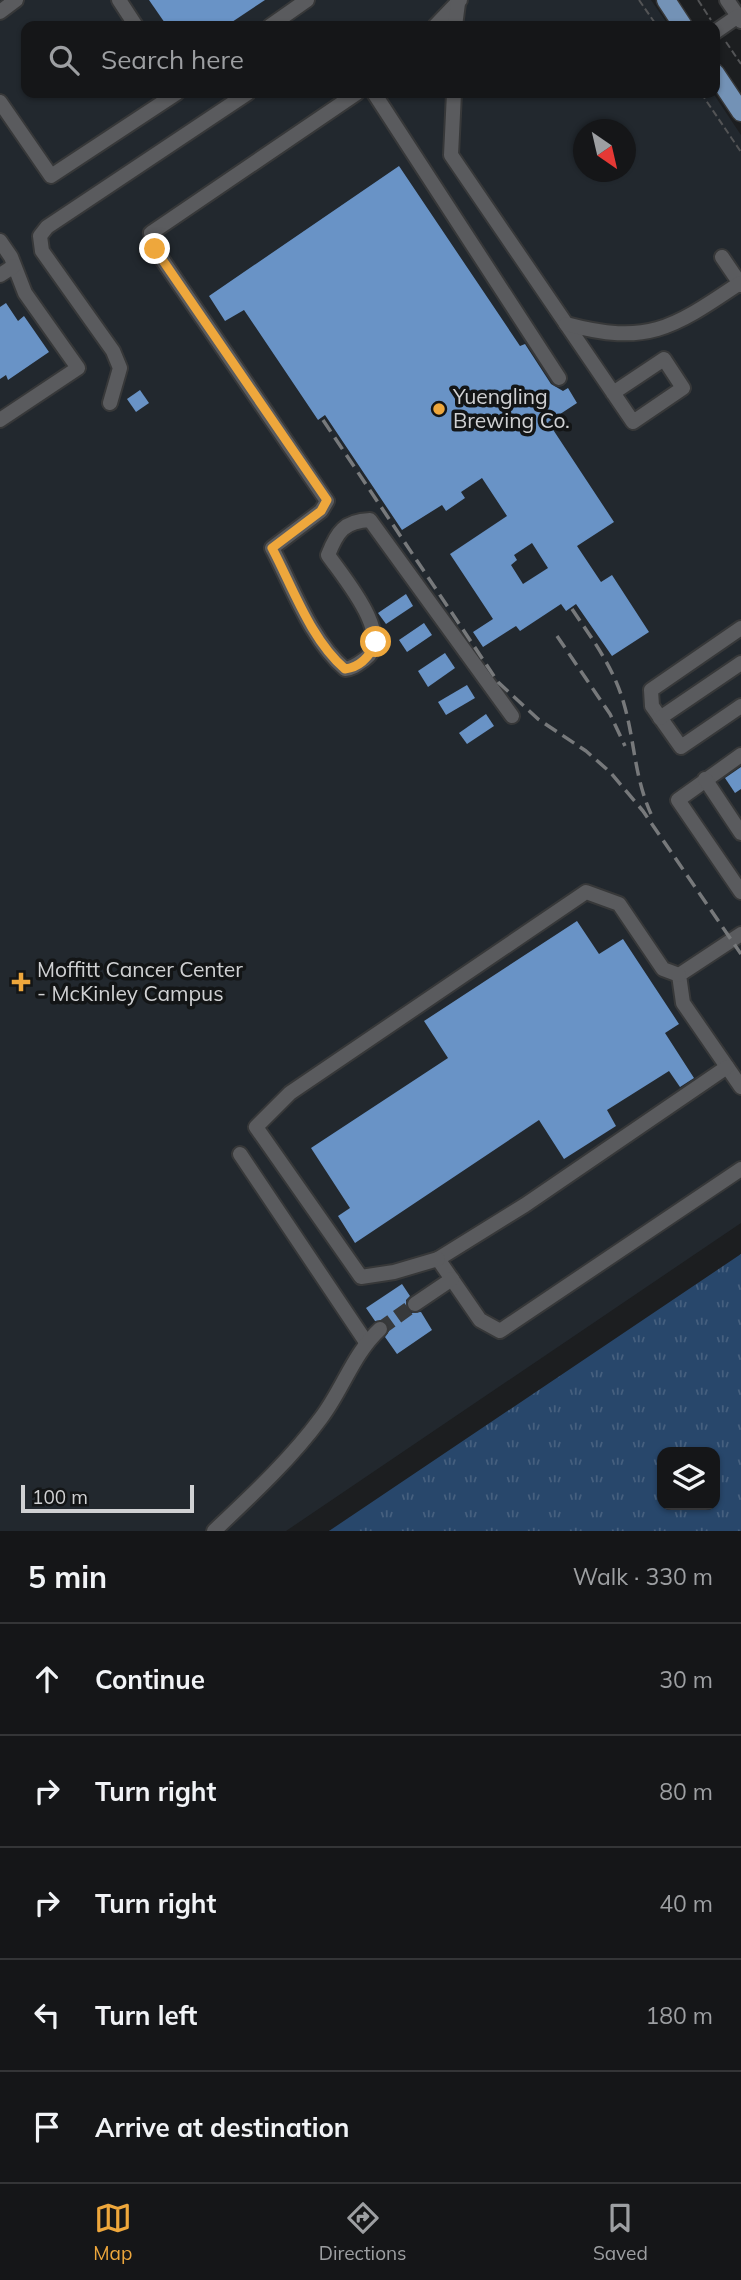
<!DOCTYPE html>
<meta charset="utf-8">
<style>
body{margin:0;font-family:Mulish,sans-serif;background:#222325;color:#f1f3f6}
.controls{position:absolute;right:21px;bottom:21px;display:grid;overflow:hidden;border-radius:14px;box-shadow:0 2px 5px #0004}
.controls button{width:63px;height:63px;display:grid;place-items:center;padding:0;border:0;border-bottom:2px solid #343537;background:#151618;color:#f1f3f6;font:35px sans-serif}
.compass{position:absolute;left:573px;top:119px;width:63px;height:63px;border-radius:50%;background:#151618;box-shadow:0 2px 5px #0004;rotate:146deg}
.scale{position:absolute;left:21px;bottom:18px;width:173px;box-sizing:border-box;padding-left:7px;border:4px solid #d0d1d3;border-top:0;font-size:19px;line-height:24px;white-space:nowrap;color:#d0d1d3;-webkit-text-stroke:5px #131516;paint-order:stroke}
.stop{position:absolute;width:21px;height:21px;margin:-16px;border:5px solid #eea73c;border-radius:50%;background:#fff}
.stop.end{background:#eea73c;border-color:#fff;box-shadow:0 2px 7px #0008}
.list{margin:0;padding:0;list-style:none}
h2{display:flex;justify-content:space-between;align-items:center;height:91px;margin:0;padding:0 28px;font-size:30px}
h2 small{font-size:23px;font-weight:400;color:#9d9fa2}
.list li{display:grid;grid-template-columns:46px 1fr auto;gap:21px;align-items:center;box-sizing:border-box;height:112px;padding:0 28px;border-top:2px solid #343537}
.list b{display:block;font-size:26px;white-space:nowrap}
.list em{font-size:23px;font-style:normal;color:#9d9fa2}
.icon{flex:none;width:38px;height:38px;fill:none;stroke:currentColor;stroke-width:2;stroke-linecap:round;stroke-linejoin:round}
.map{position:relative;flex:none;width:741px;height:1531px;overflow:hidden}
.search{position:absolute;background:#151618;box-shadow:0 2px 5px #0004;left:21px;right:21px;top:21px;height:77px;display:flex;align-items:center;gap:18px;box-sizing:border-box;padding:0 24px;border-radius:14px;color:#9d9fa2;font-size:26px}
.sheet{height:651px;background:#151618}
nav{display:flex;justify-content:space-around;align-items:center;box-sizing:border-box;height:98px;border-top:2px solid #343537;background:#151618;font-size:19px;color:#9d9fa2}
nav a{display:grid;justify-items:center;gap:4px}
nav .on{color:#eea73c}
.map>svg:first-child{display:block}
.built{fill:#22282e;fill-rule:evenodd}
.grass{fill:url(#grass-tufts);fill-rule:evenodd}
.building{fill:#6993c6;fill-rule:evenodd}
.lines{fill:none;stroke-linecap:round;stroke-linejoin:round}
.minor-tunnel{stroke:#37393b;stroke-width:14;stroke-dasharray:14 7;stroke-linecap:butt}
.minor-casing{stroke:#373839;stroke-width:18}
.major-casing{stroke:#373839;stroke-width:21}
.path{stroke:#535456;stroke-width:2;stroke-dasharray:7 3.5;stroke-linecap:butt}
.minor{stroke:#5a5b5e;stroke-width:14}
.major{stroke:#7392b6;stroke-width:18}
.rail{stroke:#77797b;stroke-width:3.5;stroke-dasharray:14 7;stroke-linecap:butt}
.route{stroke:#eea73c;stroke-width:9}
.poi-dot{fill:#eea73c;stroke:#131516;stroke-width:2.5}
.labels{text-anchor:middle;stroke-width:7;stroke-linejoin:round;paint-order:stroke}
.poi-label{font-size:21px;fill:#d0d1d3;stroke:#131516;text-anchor:start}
</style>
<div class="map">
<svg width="741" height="1531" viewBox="0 0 741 1531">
<defs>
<pattern id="grass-tufts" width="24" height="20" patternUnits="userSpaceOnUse" patternTransform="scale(1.75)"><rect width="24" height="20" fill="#28476b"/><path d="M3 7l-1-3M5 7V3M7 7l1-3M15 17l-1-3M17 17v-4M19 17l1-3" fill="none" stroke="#46607f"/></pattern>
</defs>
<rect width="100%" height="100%" fill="#1c1e20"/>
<path class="built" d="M0,0h651l18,26h-643v67h687l28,42v1088l-455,308h-286zM584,130h42v42h-42z"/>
<path class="grass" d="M741,1254v277h-412zM662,1452h53v53h-53z"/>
<g class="building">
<path d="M149,0h116l-39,26h-59z"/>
<path d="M399,166l121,180 5,-2 26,40 12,7 5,-3 9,15 -29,19 66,100 -37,24 24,36 11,-7 37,57 -37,24 -36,-52 -10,7 -5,-7 -41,27 -4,-5 -33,21 -10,-15 20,-13 -43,-65 57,-38 -25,-38 -21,14 4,6 -19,13 -4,-6 -40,25 -77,-115 -7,5 -74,-110 -19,11 -16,-25zM532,543l16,25 -25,16 -12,-19 6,-5 -3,-5z"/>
<path d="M6,303l12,18 6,-5 25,36 -41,28 -2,-5 -6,4v-72z"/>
<path d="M140,390l9,13 -13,9 -9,-13z"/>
<path d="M406,594l7,12 -27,18 -8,-11z"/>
<path d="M424,623l8,12 -25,17 -8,-12z"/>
<path d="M445,653l10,15 -27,19 -10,-16z"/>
<path d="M467,685l8,13 -29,17 -8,-13z"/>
<path d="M486,714l8,12 -27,18 -8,-11z"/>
<path d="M741,767v22l-6,4 -10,-15z"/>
<path d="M577,921l22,33 24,-15 56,85 -14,9 29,45 -14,9 -11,-16 -62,39 9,16 -52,33 -25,-39 -184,123 -17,-27 12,-8 -39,-60 137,-90 -24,-37z"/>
<path d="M402,1284l8,12 -4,4 1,9 4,4 10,-1 11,18 -35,24 -12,-17 4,-6 -2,-8 -12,-2 -9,-13z"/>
</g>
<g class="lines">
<path class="minor-tunnel" d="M380,1329l35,-25"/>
<g class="minor-casing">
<g id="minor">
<path d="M119,0l17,26"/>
<path d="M727,0l11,16"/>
<path d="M0,12l16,-12"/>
<path d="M270,26l37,-26"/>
<path d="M435,26l25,-26"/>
<path d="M455,26l3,-23"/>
<path d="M715,32l23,-16 3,5"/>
<path d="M357,93l-206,140 4,16 172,252 -6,10 -49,37c21,40 39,92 73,121 9,-1 13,-5 20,-10 30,-22 -22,-82 -37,-104 9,-23 16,-34 42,-35l142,196"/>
<path d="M374,93l185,285"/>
<path d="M454,93l-3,62 182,267 50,-34 -19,-29 -51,34"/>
<path d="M0,102l51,74 126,-83"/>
<path d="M0,241l11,16 14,36 53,75 -78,52"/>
<path d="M722,257l19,28"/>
<path d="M0,275l14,-9"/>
<path d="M566,324c82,22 107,4 174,-41"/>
<path d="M110,403l10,-35 -7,-17 -71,-100 -2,-15 7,-9 201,-134"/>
<path d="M741,628l-90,62 1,16 29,41 60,-41"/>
<path d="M660,718l81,-55"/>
<path d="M741,755l-63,45 63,92"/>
<path d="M705,779l36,54"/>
<path d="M741,934l-62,41 4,28 58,84"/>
<path d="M727,1067l-202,138 -87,54 42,61 20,11 241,-162"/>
<path d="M240,1154l126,188"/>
<path d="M438,1259l-44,13 -33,5 -105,-150 34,-34 296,-201 33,12 44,65 16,6"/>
<path d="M415,1304l37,-25"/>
<path d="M214,1531c37,-35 77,-72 107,-113 22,-29 32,-64 59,-89"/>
</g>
</g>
<g class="major-casing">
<g id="major">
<path d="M666,0l17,26"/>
<path d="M715,73l26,39"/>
</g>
</g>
<g class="path">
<path d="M639,0l18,26"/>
<path d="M698,0l13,20"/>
<path d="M726,42l15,22"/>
<path d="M701,93l40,59"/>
</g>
<use href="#minor" class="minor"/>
<use href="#major" class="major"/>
<g class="rail">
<path d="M323,420l175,262 40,37 48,32 24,21 33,39 98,143"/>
<path d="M572,609c21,31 42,59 52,95 11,38 10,72 27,110"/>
<path d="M557,636l53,78 15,32"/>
</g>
</g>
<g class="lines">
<path class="route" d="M155,249l172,251 -6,11 -49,37c21,40 39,92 73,121 16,-2 25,-13 31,-27"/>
</g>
<g class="poi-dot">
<circle cx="439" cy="409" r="7"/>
<path d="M17.5 971.5h7v7h7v7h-7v7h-7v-7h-7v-7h7z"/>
</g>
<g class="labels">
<g class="poi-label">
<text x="453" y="404">Yuengling<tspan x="453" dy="24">Brewing Co.</tspan></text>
<text x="37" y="977">Moffitt Cancer Center<tspan x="37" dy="24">- McKinley Campus</tspan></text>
</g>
</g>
</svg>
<div class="controls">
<button><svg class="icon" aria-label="layers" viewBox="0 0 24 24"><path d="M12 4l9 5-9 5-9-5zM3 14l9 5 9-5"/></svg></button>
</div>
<svg class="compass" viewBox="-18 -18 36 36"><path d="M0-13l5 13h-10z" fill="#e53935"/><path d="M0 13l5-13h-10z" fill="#9d9fa2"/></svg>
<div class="scale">100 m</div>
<div class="stop" style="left:376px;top:642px"></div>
<div class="stop end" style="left:155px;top:249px"></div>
<div class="search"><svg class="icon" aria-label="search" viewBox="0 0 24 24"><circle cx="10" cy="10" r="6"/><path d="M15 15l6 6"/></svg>Search here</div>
</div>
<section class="sheet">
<h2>5 min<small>Walk · 330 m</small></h2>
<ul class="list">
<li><svg class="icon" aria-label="ahead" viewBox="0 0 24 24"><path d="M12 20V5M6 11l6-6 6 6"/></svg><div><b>Continue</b></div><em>30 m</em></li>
<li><svg class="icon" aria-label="right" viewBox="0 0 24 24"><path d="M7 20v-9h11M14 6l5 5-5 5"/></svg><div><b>Turn right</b></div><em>80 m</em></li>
<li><svg class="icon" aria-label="right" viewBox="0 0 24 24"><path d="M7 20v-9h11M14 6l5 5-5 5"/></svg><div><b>Turn right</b></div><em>40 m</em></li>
<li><svg class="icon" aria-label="left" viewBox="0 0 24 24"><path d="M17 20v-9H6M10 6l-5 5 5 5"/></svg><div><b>Turn left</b></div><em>180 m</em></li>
<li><svg class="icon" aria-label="arrive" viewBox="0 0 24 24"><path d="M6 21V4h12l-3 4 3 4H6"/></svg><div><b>Arrive at destination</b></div></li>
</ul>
</section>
<nav>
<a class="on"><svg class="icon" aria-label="map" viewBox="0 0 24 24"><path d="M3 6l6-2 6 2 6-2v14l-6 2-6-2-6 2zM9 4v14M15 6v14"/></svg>Map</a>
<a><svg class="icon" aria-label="directions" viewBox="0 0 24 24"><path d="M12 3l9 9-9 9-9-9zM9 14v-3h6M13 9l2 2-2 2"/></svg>Directions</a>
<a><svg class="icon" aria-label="saved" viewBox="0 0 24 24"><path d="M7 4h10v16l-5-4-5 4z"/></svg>Saved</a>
</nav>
